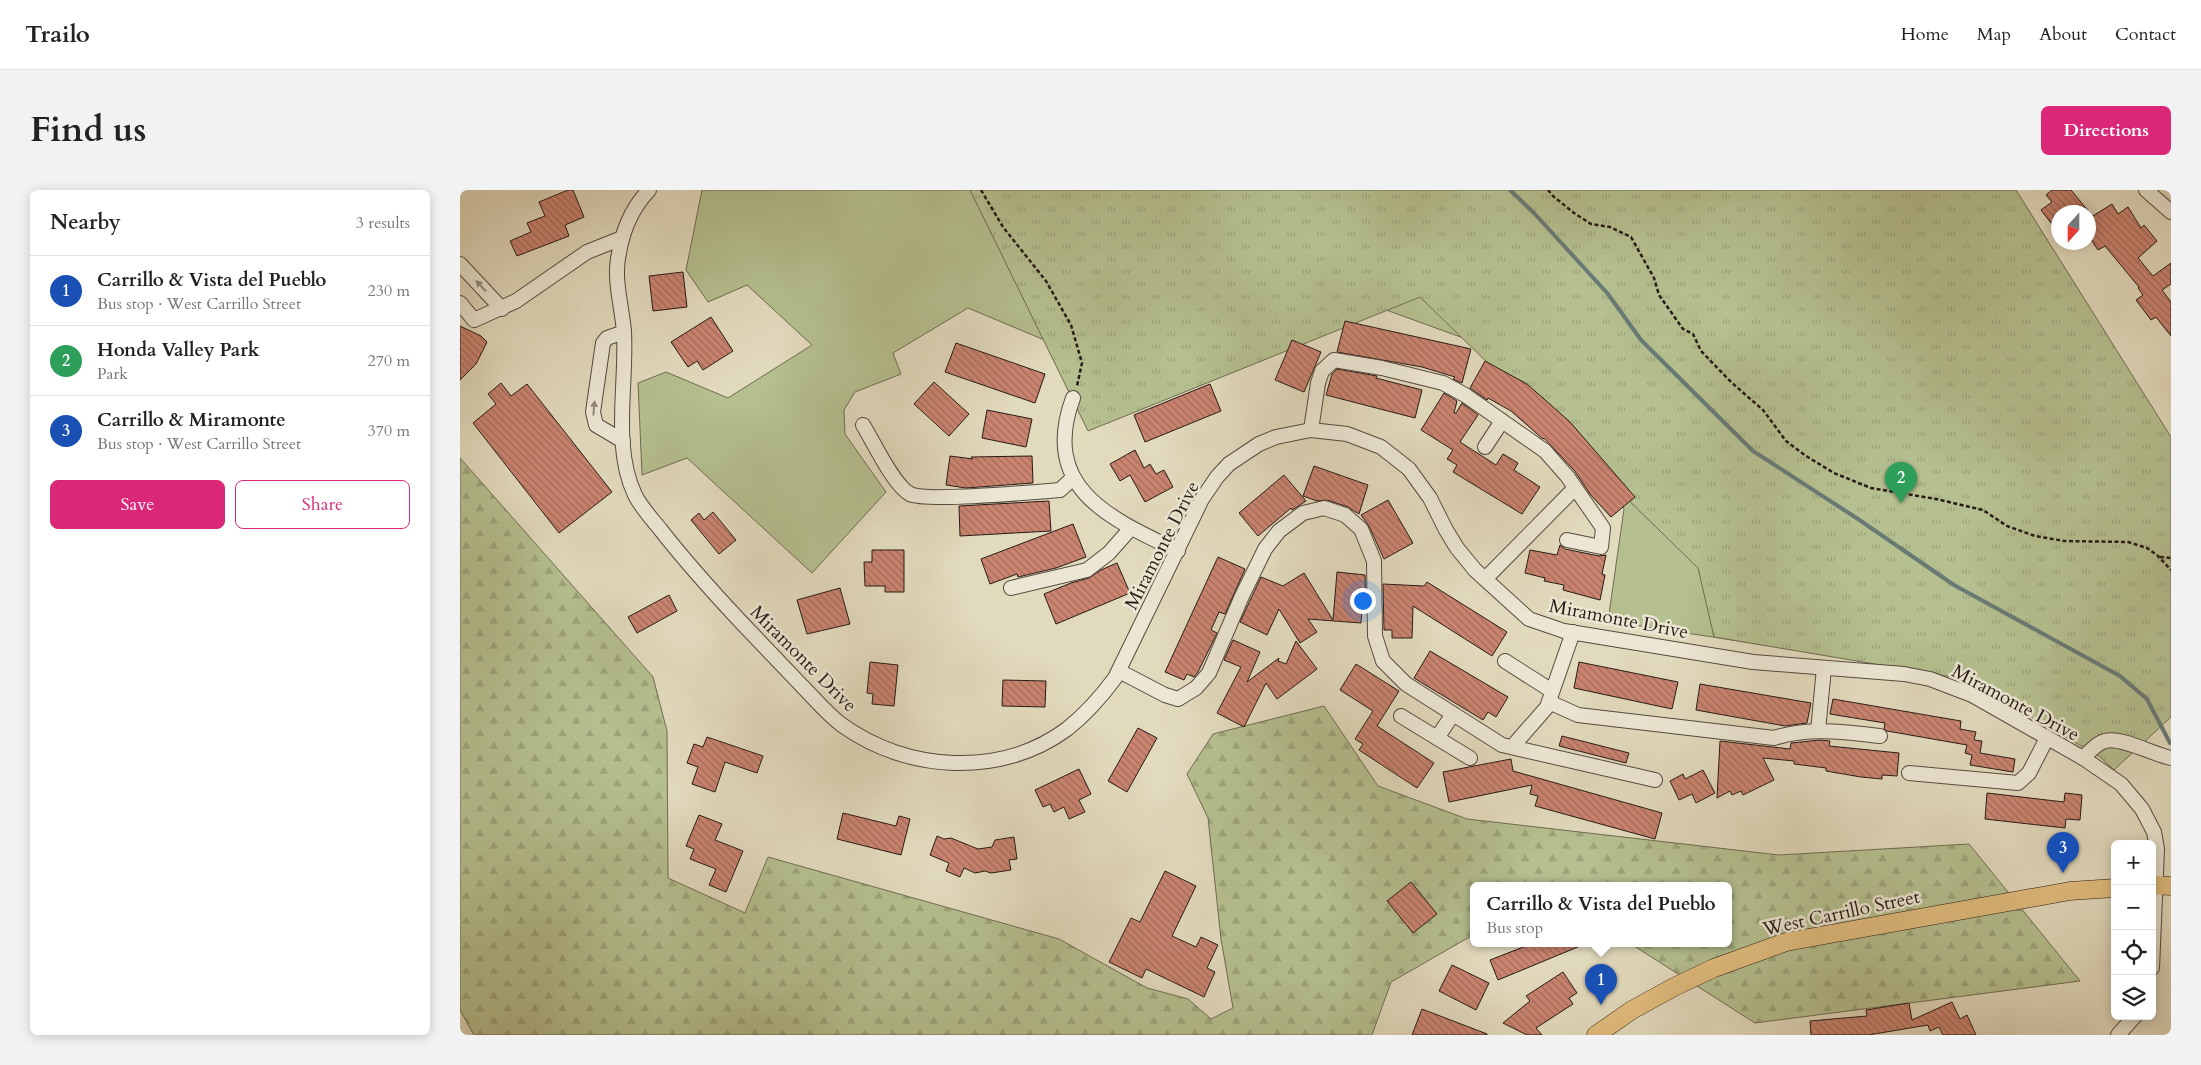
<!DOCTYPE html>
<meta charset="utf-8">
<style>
body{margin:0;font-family:Cardo,serif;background:#f2f2f2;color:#222}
.controls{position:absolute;right:15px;bottom:15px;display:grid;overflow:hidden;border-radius:8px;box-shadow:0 2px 12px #0003}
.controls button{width:45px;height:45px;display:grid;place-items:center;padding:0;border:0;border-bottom:1px solid #e0e0e0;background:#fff;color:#222;font:25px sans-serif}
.compass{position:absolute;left:1591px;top:15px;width:45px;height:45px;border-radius:50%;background:#fff;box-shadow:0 2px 12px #0003;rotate:201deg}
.you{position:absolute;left:902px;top:410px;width:18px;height:18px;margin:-12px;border:4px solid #fff;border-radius:50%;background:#1a73e8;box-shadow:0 0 0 8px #1a73e833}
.badge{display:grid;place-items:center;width:32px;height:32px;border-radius:50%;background:#db2777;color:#fff;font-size:16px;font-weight:700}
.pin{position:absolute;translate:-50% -41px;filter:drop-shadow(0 1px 2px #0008)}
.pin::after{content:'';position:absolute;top:26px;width:18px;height:15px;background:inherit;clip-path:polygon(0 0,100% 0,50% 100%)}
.popup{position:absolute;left:1010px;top:692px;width:262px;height:65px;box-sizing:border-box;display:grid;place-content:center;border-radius:8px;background:#fff;filter:drop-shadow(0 1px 4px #0005);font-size:16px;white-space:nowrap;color:#767676}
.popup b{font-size:19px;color:#222}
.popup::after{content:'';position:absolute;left:50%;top:100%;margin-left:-10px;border:10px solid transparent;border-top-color:#fff}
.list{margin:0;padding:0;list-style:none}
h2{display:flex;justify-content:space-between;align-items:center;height:65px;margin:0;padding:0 20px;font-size:21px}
h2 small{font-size:16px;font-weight:400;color:#767676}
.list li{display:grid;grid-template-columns:32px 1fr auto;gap:15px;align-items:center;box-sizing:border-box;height:70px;padding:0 20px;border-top:1px solid #e0e0e0}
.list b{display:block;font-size:19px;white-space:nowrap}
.list p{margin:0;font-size:16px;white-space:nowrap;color:#767676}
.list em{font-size:16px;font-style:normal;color:#767676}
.actions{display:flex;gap:10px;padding:15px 20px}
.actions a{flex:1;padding:11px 0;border:1px solid #db2777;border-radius:8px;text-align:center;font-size:18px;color:#db2777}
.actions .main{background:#db2777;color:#fff}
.icon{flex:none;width:28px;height:28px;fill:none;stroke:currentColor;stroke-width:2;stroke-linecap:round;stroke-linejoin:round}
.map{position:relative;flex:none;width:1711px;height:845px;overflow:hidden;border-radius:8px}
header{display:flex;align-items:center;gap:30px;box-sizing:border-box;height:70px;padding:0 25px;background:#fff;border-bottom:1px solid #e0e0e0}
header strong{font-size:24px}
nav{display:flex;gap:28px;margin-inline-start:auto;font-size:18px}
.intro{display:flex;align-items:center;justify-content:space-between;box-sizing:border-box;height:120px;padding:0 30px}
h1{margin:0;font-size:35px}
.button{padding:12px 22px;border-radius:8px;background:#db2777;color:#fff;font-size:18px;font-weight:700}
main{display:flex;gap:30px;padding:0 30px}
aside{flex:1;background:#fff;border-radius:8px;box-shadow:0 2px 12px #0003}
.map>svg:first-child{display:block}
.grass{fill:#b5bf8f;stroke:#6e6c52}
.forest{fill:url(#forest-firs);stroke:#6e6c52}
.park{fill:url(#park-tufts);stroke:#6e6c52}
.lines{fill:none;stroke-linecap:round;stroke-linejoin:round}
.stream{stroke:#697a75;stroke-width:4}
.building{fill:url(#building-back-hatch);stroke:#271a15}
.minor-casing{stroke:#564a3f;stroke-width:16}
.major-casing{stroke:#271a15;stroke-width:19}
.path{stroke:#271a15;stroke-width:2.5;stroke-dasharray:4 2.5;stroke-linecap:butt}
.minor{stroke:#ece7d4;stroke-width:14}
.major{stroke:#e1bd7e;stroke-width:18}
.oneway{fill:#938b7e}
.labels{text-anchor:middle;stroke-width:5;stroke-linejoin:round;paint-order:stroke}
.street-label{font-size:19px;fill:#271a15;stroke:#ece7d4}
</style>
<header>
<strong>Trailo</strong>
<nav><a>Home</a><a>Map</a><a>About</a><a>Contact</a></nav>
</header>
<div class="intro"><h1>Find us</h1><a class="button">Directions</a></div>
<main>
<aside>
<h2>Nearby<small>3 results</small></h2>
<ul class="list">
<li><span class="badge" style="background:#1a4fb4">1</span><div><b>Carrillo &amp; Vista del Pueblo</b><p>Bus stop · West Carrillo Street</p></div><em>230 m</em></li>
<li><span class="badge" style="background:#2e9e5b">2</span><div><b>Honda Valley Park</b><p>Park</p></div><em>270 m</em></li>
<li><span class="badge" style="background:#1a4fb4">3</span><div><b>Carrillo &amp; Miramonte</b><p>Bus stop · West Carrillo Street</p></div><em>370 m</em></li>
</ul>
<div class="actions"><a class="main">Save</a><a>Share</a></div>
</aside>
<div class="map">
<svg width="1711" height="845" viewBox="0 0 1711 845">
<defs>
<pattern id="forest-firs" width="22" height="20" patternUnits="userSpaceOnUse" patternTransform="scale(1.25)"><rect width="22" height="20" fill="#b5bf8f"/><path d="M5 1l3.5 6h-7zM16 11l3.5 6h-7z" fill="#9ca47a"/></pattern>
<pattern id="park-tufts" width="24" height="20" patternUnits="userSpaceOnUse" patternTransform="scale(1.25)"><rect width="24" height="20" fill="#b5bf8f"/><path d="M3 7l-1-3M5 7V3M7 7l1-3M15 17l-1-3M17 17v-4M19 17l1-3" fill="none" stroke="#9ca47a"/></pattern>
<pattern id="building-back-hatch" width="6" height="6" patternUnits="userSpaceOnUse" patternTransform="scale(1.25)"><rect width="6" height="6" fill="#ca8470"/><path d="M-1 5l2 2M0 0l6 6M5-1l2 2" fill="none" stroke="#a46b5b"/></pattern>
</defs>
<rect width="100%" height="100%" fill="#e2dabd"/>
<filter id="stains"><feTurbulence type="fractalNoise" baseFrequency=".004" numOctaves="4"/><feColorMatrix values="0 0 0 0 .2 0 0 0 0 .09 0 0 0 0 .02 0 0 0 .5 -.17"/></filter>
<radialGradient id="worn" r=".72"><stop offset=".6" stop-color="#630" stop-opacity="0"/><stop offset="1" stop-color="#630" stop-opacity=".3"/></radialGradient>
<path class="grass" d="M242,0h851l526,546 -115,-57 -49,-11 -307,-47 16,-112 -32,-75 -101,-86 -149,-54 -195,89 -179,-75 -75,45 8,21 -46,18 -11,18 1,24 41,58 -74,81 -125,-115 -45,17 -4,-92 28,-11 62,26 84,-53 -65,-60 -39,17 -22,-32z"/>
<path class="forest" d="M0,268l193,219 14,54 1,147 77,35 23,-56 291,82 88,49 41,11 23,20 22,-11 -12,-69 -13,-121 -21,-44 26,-40 111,-28 54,80 89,33 312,36 190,-11 111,137 -325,42 -124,-79h97v-58h-254l-1,49 -82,47 -19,53h-898l-14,-25z"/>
<path class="park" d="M510,0h1046l155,247v280l-57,53 -15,-14 -135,-77 -250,-42 -16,-69 -278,-271 -332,134z"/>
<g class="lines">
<path class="stream" d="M1050,0l24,23 74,81 33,46 112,111 105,68 96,66 166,91 27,23 23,44"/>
</g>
<g class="building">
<path d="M108,0h5l11,27 -19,8 4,11 -52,20 -7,-15 21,-9 -4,-9 18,-7 -6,-14z"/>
<path d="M1592,0h19l18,22h-31v20l-17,-22 11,-8 -6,-7z"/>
<path d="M1652,14l6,10 10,-7 13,21 3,-3 13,16 -19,17 15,18 18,-13v21l-9,6 9,12v34l-15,-19 -5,3 -15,-20 7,-5 -5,-7 1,-1 -34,-41 -7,4 -10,-15v-3l6,-4 -6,-9z"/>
<path d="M223,82l4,35 -34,4 -4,-35z"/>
<path d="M251,127l22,34 -30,19 -6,-9 -9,6 -17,-25z"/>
<path d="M885,131l126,28 -9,34 -9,-4 2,-2 -33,-10 -85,-15z"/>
<path d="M0,136l21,10 6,6 -11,22 -16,16z"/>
<path d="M832,150l29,12 -17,40 -29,-12z"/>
<path d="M496,153l89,31 -10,29 -90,-31z"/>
<path d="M1025,171l42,23 43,38 65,75 -24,20 -21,-23 -16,-24 -30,-32 -1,1 -32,-28 -23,-13 -1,2 -17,-12z"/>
<path d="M877,179l40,7 -1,2 46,12 -7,28 -89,-23 6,-21z"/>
<path d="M474,192l35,32 -20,22 -35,-32z"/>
<path d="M41,193l10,13 16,-12 85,108 -53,41 -86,-110 23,-19 -8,-10z"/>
<path d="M750,194l11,27 -76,31 -11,-27z"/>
<path d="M984,203l13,8 -3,12h2l6,-10 16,12 -18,27 36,23 7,-11 15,9 -4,7 26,17 -18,27 -69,-42 4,-7 -10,-6 6,-9 -32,-20z"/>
<path d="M527,220l45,9 -6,28 -44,-9z"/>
<path d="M675,260l9,18 6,-4 6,10 8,-4 9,17 -28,15 -15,-27 -10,6 -10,-17z"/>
<path d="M490,266l23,3 -2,-2 61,-1 1,27 -67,5 -20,-3z"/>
<path d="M854,276l54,19 -9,29 -11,-7 -21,-7 -10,1 -14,-5z"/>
<path d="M824,285l22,26 -14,9 -1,-2 -33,28 -19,-23z"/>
<path d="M928,310l25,43 -29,16 -15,-33 -8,-11z"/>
<path d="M589,311l2,30 -91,5 -1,-30z"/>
<path d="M253,322l23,28 -17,14 -28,-34 8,-7 5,7z"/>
<path d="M613,334l13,33 -30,11 -38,9 -1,-3 -27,10 -9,-25z"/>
<path d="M1100,355l5,4 34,7 7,-1 -4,19 3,1 -5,25 -37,-10 1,-5 -20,-4 1,-3 -20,-5 5,-23 27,5z"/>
<path d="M412,360h32v42h-19v-6h-20l-1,-24h8z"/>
<path d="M758,367l27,12 -20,45 -6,-2 -8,18 6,3 -19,39 -4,5 -7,-3 -3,6 -19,-8z"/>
<path d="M657,373l13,30 -74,31 -12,-30 27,-11 18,-5 12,-8z"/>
<path d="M877,382l28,3 1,33h-4l-1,15 -53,-4 9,13 -17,11 -21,-34 -12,26 -27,-13 21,-45 22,9 21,-13 29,47z"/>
<path d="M967,392l80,50 -15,24 -79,-50 -1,32h-20v-8h-8l-1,-46 41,2z"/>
<path d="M380,398l10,36 -43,10 -10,-34z"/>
<path d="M209,405l8,16 -40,22 -9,-16z"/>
<path d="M773,450l27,12 -13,30 32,-24 -1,3 8,3 10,-23 21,28 -40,30 -11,-16 -22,44 -27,-14 24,-46 -17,-7z"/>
<path d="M970,461l78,46 -12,20 -8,-5 -5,8 -69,-42z"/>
<path d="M410,472l28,3 -4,41 -22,-2 1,-10 -6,-1z"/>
<path d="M1119,472l99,20 -6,27 -98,-21z"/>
<path d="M896,474l43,27 -22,35 57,37 -17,25 -58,-38 4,-6 -8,-5 18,-28 -33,-21z"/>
<path d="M543,490l43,1 -1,26 -43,-1z"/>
<path d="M1240,494l111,19 -4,20 -22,3 -89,-16z"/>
<path d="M1373,509l128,22 -1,8 16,3 -2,8 8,1 -2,12 35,6 -2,13 -43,-7 2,-10 -7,-2 2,-8 -80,-14 -3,-2 1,-6 -55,-9z"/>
<path d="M678,538l19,10 -30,54 -19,-11z"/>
<path d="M1102,546l67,17 -3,10 -67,-17z"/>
<path d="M247,547l56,19 -6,17 -32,-11 -10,30 -23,-8 6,-17 -11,-4 7,-19 9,3z"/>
<path d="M1360,550l10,1 -1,5 70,7 -2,23 -15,-1v4l-21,-2 -35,-6v-3l-32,-4v-3l-31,-3 11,22 -31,15 -2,-4 -9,4 -2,-4 -13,7 3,-57 70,8 1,-6z"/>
<path d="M1051,569l2,12 149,42 -7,26 -120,-33 3,-10 -8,-2 2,-9 -83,17 -6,-30z"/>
<path d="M619,579l12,25 -12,6 6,12 -16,7 -5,-12 -10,5 -4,-8 -7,3 -8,-17z"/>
<path d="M1243,580l12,23 -19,10 -4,-9 -13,6 -9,-19 13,-7 2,5z"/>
<path d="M1527,603l77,9 1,-9 17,2 -2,25 -14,-1 -1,9 -80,-9z"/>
<path d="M383,623l53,13 3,-10 11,3 -9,36 -64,-16z"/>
<path d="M239,625l23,9 -7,16 28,11 -17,41 -17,-7 7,-16 -26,-10 4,-10 -8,-3z"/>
<path d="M477,646l7,3 7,-1 27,11 14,-2 3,-7 19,-3 3,22 -8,1 2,10 -20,3 -6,-2 -10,2 -11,-5 -4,9 -14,-6 3,-8 -19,-8z"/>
<path d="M705,681l31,15 -24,50 24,11 5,-10 17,8 -11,23 8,4 -11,25 -58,-28 -4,9 -33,-16 22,-44 9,4z"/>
<path d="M951,692l26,32 -24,19 -26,-32z"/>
<path d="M1071,754h54l-87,36 -8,-20z"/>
<path d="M992,775l37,18 -13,27 -37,-19z"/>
<path d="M1103,782l14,21 -8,5 4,6 -37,24 6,7h-15l-24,-12 27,-22 -4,-5z"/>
<path d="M1492,812l8,17 7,-4 9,20h-33l-4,-8 -9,4 -2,-6 -60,10h-57l-1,-14 57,-5 -1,-6 43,-7 3,17z"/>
<path d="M962,819l65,25v1h-75z"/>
</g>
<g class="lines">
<g class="minor-casing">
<g id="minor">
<path d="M189,0c-16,17 -26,39 -30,63 -6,26 3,53 5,79 3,52 -12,115 11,163 6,12 16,23 25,34 25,32 52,62 80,92 21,22 41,43 62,65 13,13 25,28 40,39 65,47 159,53 225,4 19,-15 34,-32 48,-51l87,-179 15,-22 12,-13 30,-20 17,-7 35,-7 36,4 34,13 28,22 21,29 16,32 11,18 18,22 54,49 35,12 189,31 151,12 26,5 42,16 111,63 38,26 21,25 12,23 3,17 -5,119"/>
<path d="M1686,0l25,22"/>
<path d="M0,74l42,45"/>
<path d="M0,113l14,17 42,-19 71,-49 35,-14"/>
<path d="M613,208c-33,90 36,120 105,153"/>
<path d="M403,235c10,16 31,61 47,69 16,8 125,-2 150,-4l13,-12"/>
<path d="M851,240l7,-47 4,-12 12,-11 48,8 61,15 22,12 80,56 22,25 36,52 -2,19 -34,-7"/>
<path d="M163,251l-27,-16 -3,-13 10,-69 4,-5 17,-6"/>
<path d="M1025,257l17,-26"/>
<path d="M1025,389l90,-91"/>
<path d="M551,398l76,-18 22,-17 22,-25"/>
<path d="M1045,471l47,30"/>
<path d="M659,481l46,24 13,4 18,-11 13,-15 33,-77 23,-47 14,-18 24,-18 21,-5 21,7 16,14 13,32 1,75 8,25 23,23 96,61 153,35"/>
<path d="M1089,512l29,13 196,23c35,-11 70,-6 106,-2"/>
<path d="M941,526l36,22 16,-24"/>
<path d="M1358,541l6,-63"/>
<path d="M977,548l33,20"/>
<path d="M1052,557l35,-40 26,-75"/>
<path d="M1623,568c6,-6 14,-15 22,-17 15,-5 50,14 66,17"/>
<path d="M1449,583l109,10 11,-10 18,-35"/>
<path d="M1658,845l17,-19"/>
</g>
</g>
<g class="major-casing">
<g id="major">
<path d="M1692,695l19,1"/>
<path d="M1136,845l36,-25 42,-23 40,-19 72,-26 284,-51 45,-3"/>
</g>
</g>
<g class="path">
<path d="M521,0l22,37 43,54 25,44 11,38 -5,23"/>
<path d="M1088,0l5,6 21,17 17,11 19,3 21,10 23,41 5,17 24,34 10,5 8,17 30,31 32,28 23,31 20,15 28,17 37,15 65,11 47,11 24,16 28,10 29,5 64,1 19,6 11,8 13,14"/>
<path d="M1700,367l11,1"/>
</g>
<use href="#minor" class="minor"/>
<use href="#major" class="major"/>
</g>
<defs><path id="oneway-solid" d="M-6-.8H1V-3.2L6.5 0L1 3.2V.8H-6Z" transform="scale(1.25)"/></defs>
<g class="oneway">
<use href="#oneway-solid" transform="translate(21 96) rotate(-133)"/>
<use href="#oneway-solid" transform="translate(134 218) rotate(-85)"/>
</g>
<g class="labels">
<g class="street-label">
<text transform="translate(701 355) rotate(-63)" y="7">Miramonte Drive</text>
<text transform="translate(1159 428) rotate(11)" y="7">Miramonte Drive</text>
<text transform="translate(344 468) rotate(45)" y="7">Miramonte Drive</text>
<text transform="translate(1556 512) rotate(28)" y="7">Miramonte Drive</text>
<text transform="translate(1381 722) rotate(-12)" y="7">West Carrillo Street</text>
</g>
</g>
<rect width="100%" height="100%" filter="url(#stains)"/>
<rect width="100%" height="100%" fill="url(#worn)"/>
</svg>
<div class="controls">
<button>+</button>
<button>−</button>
<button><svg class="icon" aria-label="locate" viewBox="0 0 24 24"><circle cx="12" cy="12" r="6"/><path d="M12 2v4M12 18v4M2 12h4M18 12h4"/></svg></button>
<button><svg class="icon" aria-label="layers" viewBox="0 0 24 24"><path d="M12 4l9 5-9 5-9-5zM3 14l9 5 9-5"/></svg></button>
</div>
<svg class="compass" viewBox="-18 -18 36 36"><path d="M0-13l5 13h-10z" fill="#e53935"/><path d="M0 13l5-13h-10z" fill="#767676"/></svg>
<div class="you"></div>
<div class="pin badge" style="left:1141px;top:815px;background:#1a4fb4">1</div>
<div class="popup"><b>Carrillo &amp; Vista del Pueblo</b>Bus stop</div>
<div class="pin badge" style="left:1441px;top:313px;background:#2e9e5b">2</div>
<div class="pin badge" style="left:1603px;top:683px;background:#1a4fb4">3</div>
</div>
</main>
